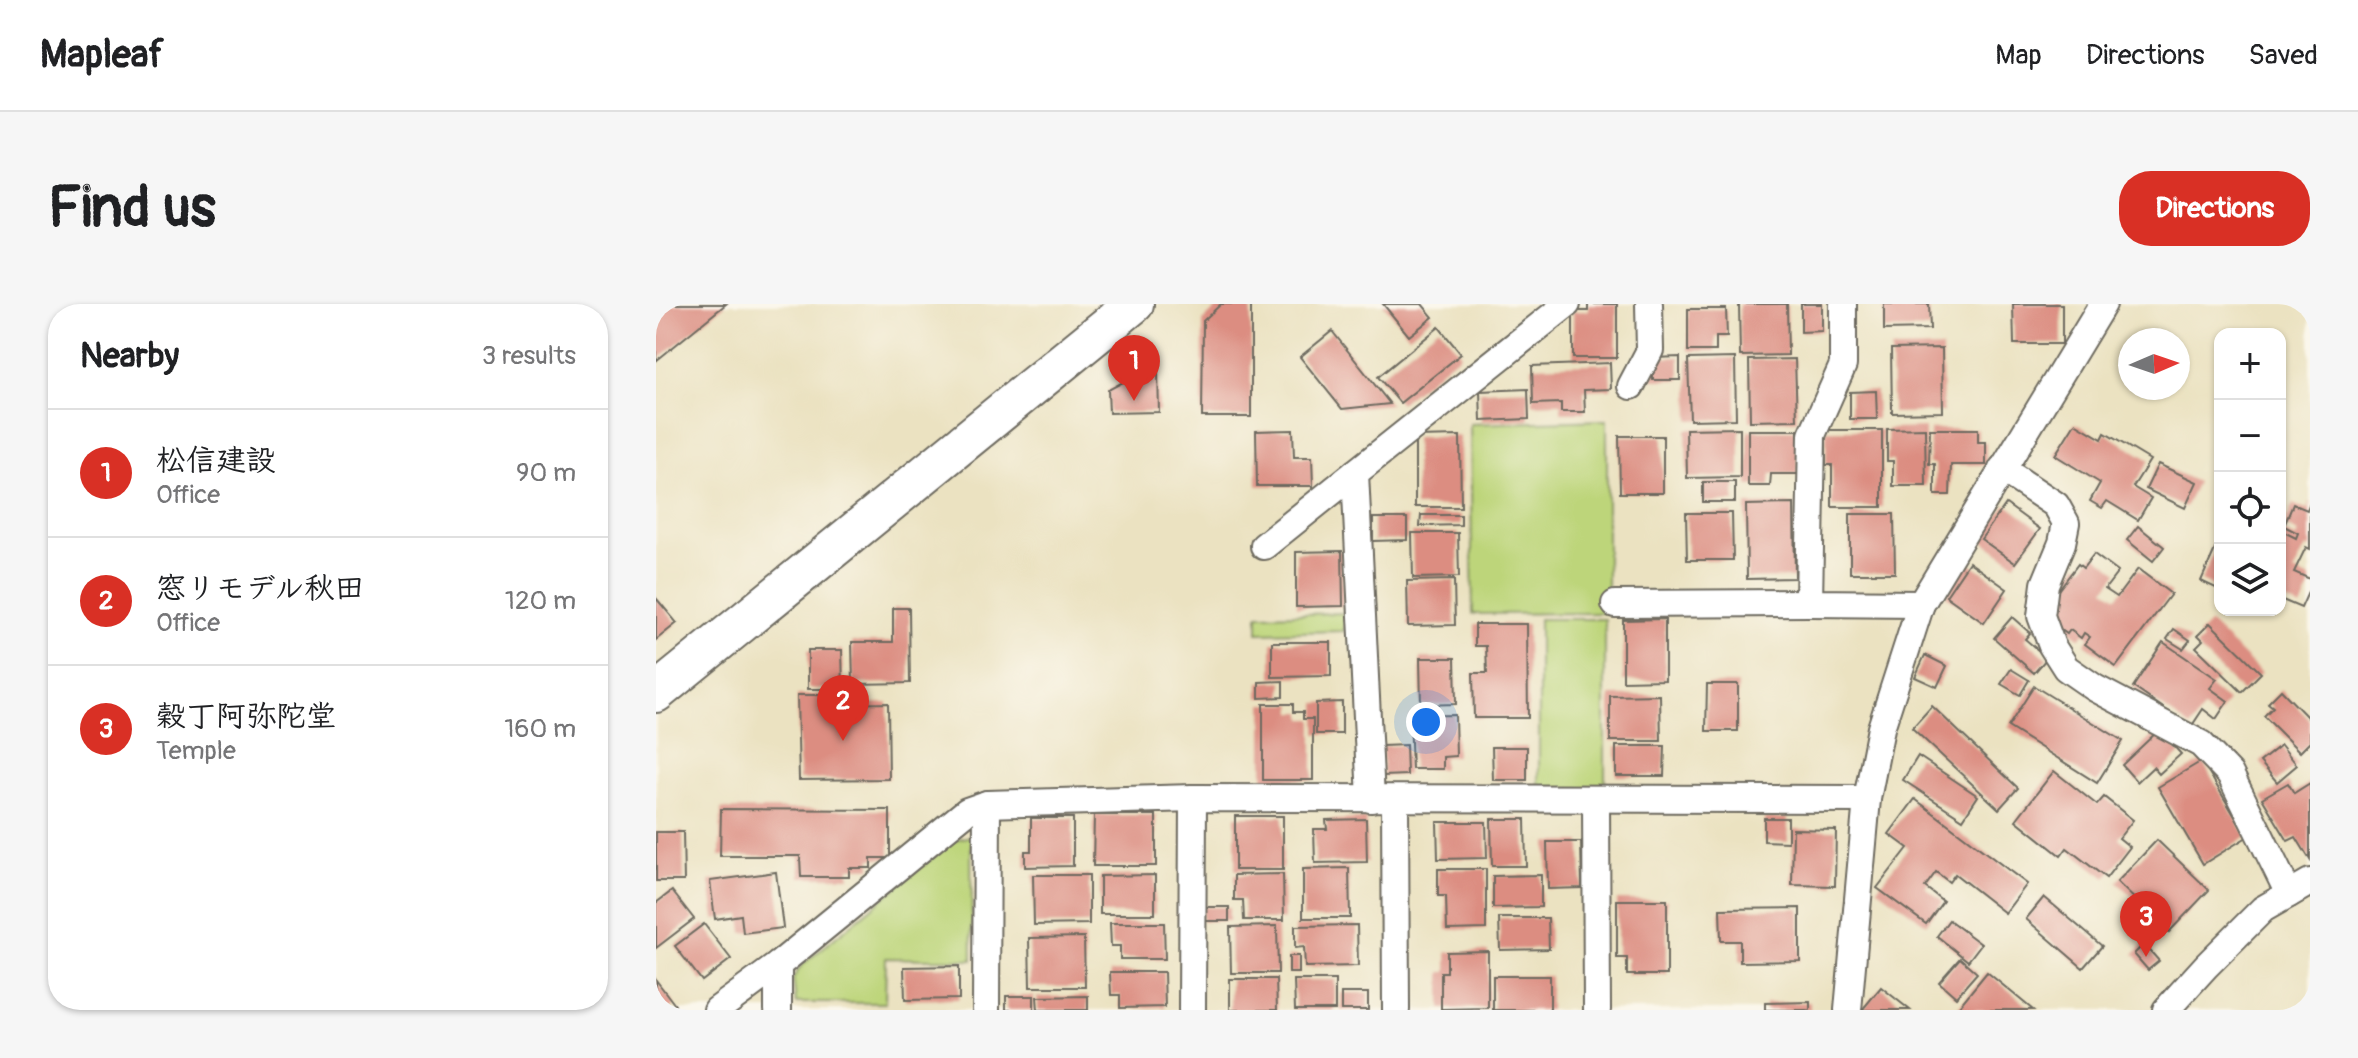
<!DOCTYPE html>
<meta charset="utf-8">
<style>
body{margin:0;font-family:Pangolin,"Klee One",sans-serif;background:#f6f6f6;color:#202124}
.controls{position:absolute;right:24px;top:24px;display:grid;overflow:hidden;border-radius:16px;box-shadow:0 2px 6px #0004}
.controls button{width:72px;height:72px;display:grid;place-items:center;padding:0;border:0;border-bottom:2px solid #e0e0e0;background:#fff;color:#202124;font:40px sans-serif}
.compass{position:absolute;left:1462px;top:24px;width:72px;height:72px;border-radius:50%;background:#fff;box-shadow:0 2px 6px #0004;rotate:88deg}
.you{position:absolute;left:770px;top:418px;width:28px;height:28px;margin:-20px;border:6px solid #fff;border-radius:50%;background:#1a73e8;box-shadow:0 0 0 12px #1a73e833}
.badge{display:grid;place-items:center;width:52px;height:52px;border-radius:50%;background:#d93025;color:#fff;font-size:26px;font-weight:700}
.pin{position:absolute;translate:-50% -66px;filter:drop-shadow(0 2px 4px #0008)}
.pin::after{content:'';position:absolute;top:42px;width:28px;height:24px;background:inherit;clip-path:polygon(0 0,100% 0,50% 100%)}
.list{margin:0;padding:0;list-style:none}
h2{display:flex;justify-content:space-between;align-items:center;height:104px;margin:0;padding:0 32px;font-size:34px}
h2 small{font-size:26px;font-weight:400;color:#757577}
.list li{display:grid;grid-template-columns:52px 1fr auto;gap:24px;align-items:center;box-sizing:border-box;height:128px;padding:0 32px;border-top:2px solid #e0e0e0}
.list b{display:block;font-size:30px;white-space:nowrap}
.list p{margin:0;font-size:26px;white-space:nowrap;color:#757577}
.list em{font-size:26px;font-style:normal;color:#757577}
.icon{flex:none;width:44px;height:44px;fill:none;stroke:currentColor;stroke-width:2;stroke-linecap:round;stroke-linejoin:round}
.map{position:relative;flex:none;width:1654px;height:706px;overflow:hidden;border-radius:32px}
header{display:flex;align-items:center;gap:48px;box-sizing:border-box;height:112px;padding:0 40px;background:#fff;border-bottom:2px solid #e0e0e0}
header strong{font-size:38px}
nav{display:flex;gap:44px;margin-inline-start:auto;font-size:28px}
.intro{display:flex;align-items:center;justify-content:space-between;box-sizing:border-box;height:192px;padding:0 48px}
h1{margin:0;font-size:56px}
.button{padding:20px 36px;border-radius:32px;background:#d93025;color:#fff;font-size:28px;font-weight:700}
main{display:flex;gap:48px;padding:0 48px}
aside{flex:1;background:#fff;border-radius:32px;box-shadow:0 2px 6px #0004}
.map>svg:first-child{display:block}
.green{fill:#bdd57a;stroke:#748052;stroke-width:2}
.building{fill:#dc8d81}
.lines{fill:none;stroke-linecap:round;stroke-linejoin:round}
.street-casing{stroke:#6e6b60;stroke-width:30}
.secondary-casing{stroke:#6e6b60;stroke-width:42}
.street{stroke:#fff;stroke-width:26}
.secondary{stroke:#fff;stroke-width:38}
</style>
<header>
<strong>Mapleaf</strong>
<nav><a>Map</a><a>Directions</a><a>Saved</a></nav>
</header>
<div class="intro"><h1>Find us</h1><a class="button">Directions</a></div>
<main>
<aside>
<h2>Nearby<small>3 results</small></h2>
<ul class="list">
<li><span class="badge">1</span><div><b>松信建設</b><p>Office</p></div><em>90 m</em></li>
<li><span class="badge">2</span><div><b>窓リモデル秋田</b><p>Office</p></div><em>120 m</em></li>
<li><span class="badge">3</span><div><b>穀丁阿弥陀堂</b><p>Temple</p></div><em>160 m</em></li>
</ul>
</aside>
<div class="map">
<svg width="1654" height="706" viewBox="0 0 1654 706">
<rect width="100%" height="100%" fill="#fbf7ec"/>
<filter id="ink" filterUnits="userSpaceOnUse"><feTurbulence type="fractalNoise" baseFrequency=".0125" numOctaves="2"/><feDisplacementMap in="SourceGraphic" scale="16" xChannelSelector="R" yChannelSelector="G"/><feConvolveMatrix kernelMatrix="1 2 1 2 8 2 1 2 1" color-interpolation-filters="sRGB"/></filter>
<filter id="wash" filterUnits="userSpaceOnUse"><feTurbulence type="fractalNoise" baseFrequency=".006" numOctaves="4" result="noise"/><feDisplacementMap in="SourceGraphic" scale="32" xChannelSelector="R" yChannelSelector="G"/><feGaussianBlur stdDeviation="1.8" result="paint"/><feColorMatrix in="noise" values="0 0 0 0 0 0 0 0 0 0 0 0 0 0 0 0 0 1.4 0 .05"/><feComposite in="paint" operator="in"/></filter>
<g filter="url(#wash)">
<rect width="100%" height="100%" fill="#ebe2c1"/>
<g class="green">
<path d="M951,116v193l-134,1 -3,-190z"/>
<path d="M688,309v18l-86,2v-18z"/>
<path d="M883,315h66v171l-66,-1z"/>
<path d="M315,532l1,124 -86,-2 -1,45h-89l-3,-25 9,-13 152,-125z"/>
</g>
<g id="blocks">
<g class="building">
<path d="M0,0h70l-70,57z"/>
<path d="M565,0h30v113h-49l1,-96z"/>
<path d="M727,0h39l11,13 -24,19z"/>
<path d="M932,0h29v54h-44v-47h15z"/>
<path d="M1083,0h48l1,51 -48,1z"/>
<path d="M1145,0h21v27l-21,1z"/>
<path d="M1228,0h45l1,25 -46,1z"/>
<path d="M1357,0h49v40h-48z"/>
<path d="M1032,5h38l1,28h-11v14h-28z"/>
<path d="M783,23l22,27 -61,49 -22,-26z"/>
<path d="M676,27l58,73 -48,5 -42,-52z"/>
<path d="M1286,44l1,64 -51,1 -1,-64z"/>
<path d="M1024,53v23h-27v-22z"/>
<path d="M1079,54l1,61 -46,1 -2,-61z"/>
<path d="M1139,55l2,61 -47,1 -1,-61z"/>
<path d="M954,59l1,26 -27,1 1,22h-24v-9l-28,1 -1,-38z"/>
<path d="M502,68l1,40 -50,1 -1,-23 32,-17z"/>
<path d="M872,85l1,30 -48,2 -1,-30z"/>
<path d="M1220,87l1,28h-27v-27z"/>
<path d="M1419,119l27,16 3,-6 45,27 -17,27 18,11 -13,22 -31,-19 -5,7 -12,-7 10,-18 -45,-28z"/>
<path d="M1084,124v49l-53,1 -1,-49z"/>
<path d="M1269,124l1,58h-33v-25h-6v-32z"/>
<path d="M1274,125h48v13h8v23h-35l-1,30h-15v-31h-6z"/>
<path d="M637,126l1,27h18l1,29h-56l-1,-55z"/>
<path d="M1092,126h50v44h-27l-1,12h-22z"/>
<path d="M1170,126h56v77h-50v-42h-6z"/>
<path d="M804,132l1,71h-46v-70z"/>
<path d="M963,132h44v57h-43z"/>
<path d="M1502,160l39,18 -12,26 -39,-19z"/>
<rect x="1047" y="178" width="32" height="20"/>
<path d="M1654,198v47l-4,-2 -12,25 16,7v9l-9,20 -21,-9v-69l16,8 2,-5 -14,-7 9,-22 14,6z"/>
<path d="M1138,200l1,74 -48,1 -1,-74z"/>
<path d="M1350,200l34,25 -25,34 -34,-24z"/>
<path d="M1030,209h46l1,47h-46z"/>
<path d="M1194,210h44l1,59h-45z"/>
<path d="M765,211h40v10l-41,1z"/>
<path d="M717,214h34v22l-34,1z"/>
<path d="M1482,222l26,21 -11,14 -26,-21z"/>
<path d="M756,229h46l1,44 -46,1z"/>
<path d="M1564,234v52l-19,-9z"/>
<path d="M686,247l1,55 -47,1v-55z"/>
<path d="M1438,250l24,18 -13,17 12,8 21,-28 33,25 -55,73 -31,-23 5,-7 -6,-4 -3,5 -11,-8 -3,4 -18,-13 -2,-16 31,-41 5,4z"/>
<path d="M1313,258l38,27 -23,34 -38,-27z"/>
<path d="M798,276l1,45 -47,1 -1,-45z"/>
<path d="M0,294l21,25 -21,17z"/>
<path d="M237,304h16l1,75 -57,1 -1,-42h41z"/>
<path d="M1356,313l18,16 -5,6 22,19 -13,15 -40,-35z"/>
<path d="M1009,315v61l-42,1v-61z"/>
<path d="M1554,319l51,50 -19,19 -46,-45 7,-7 -5,-5z"/>
<path d="M819,320h52l1,94h-54l-1,-45h14l-1,-27h-11z"/>
<path d="M1518,325l16,11 -7,9 -16,-10z"/>
<path d="M616,338h59v34l-59,1z"/>
<path d="M1507,338l54,37 -7,9 18,13 -12,18 -13,-10 -12,18 -58,-40z"/>
<path d="M152,346h34l1,39h-35z"/>
<path d="M1269,351l22,11 -10,21 -22,-10z"/>
<path d="M764,354h35l1,46 -35,1z"/>
<path d="M1355,365l18,11 -9,15 -19,-11z"/>
<path d="M627,377v16l-24,1v-16z"/>
<path d="M1051,380h31v47h-32z"/>
<path d="M1378,382l89,55 -26,42 -89,-56z"/>
<path d="M1625,386l29,30v22l-10,10 -36,-36 9,-9 -5,-4z"/>
<path d="M141,391h40l1,9 50,-1 1,76 -90,1z"/>
<path d="M1004,391l1,46h-51v-45z"/>
<path d="M686,398v32h-26v-31z"/>
<path d="M607,400h30v8h10v7h10v61h-50z"/>
<path d="M1276,402l86,82 -19,21 -87,-81z"/>
<path d="M799,411l1,41 -13,1v12h-31l-2,-53z"/>
<path d="M1503,426l22,24 -22,20 -6,-7 -16,15 -15,-17z"/>
<path d="M750,441l1,30 -24,1 -1,-30z"/>
<path d="M1625,441l16,20 -20,17 -17,-20z"/>
<path d="M960,442h49l-1,30h-48z"/>
<path d="M836,443h35v33h-34z"/>
<path d="M1262,452l60,40 -15,23 -60,-39z"/>
<path d="M1546,457l45,76 -44,27 -45,-77z"/>
<path d="M1398,467l43,34 7,-8 29,23 -14,18 11,9 -24,31 -39,-30 -6,8 -45,-36z"/>
<path d="M1632,479l6,10 16,-10v77l-14,-23 -8,4 -26,-43z"/>
<path d="M1259,495l112,85 -22,29 -50,-39 -6,8 -13,-10 -11,15 18,14 -17,23 -49,-36 31,-40 -19,-14z"/>
<path d="M65,505l169,1v48h-19v10h-22v9h-48l-1,-21h-80z"/>
<path d="M438,511h62v51h-63z"/>
<rect x="579" y="512" width="48" height="54"/>
<path d="M375,514h42v48l-48,1v-16h6z"/>
<path d="M1108,514h24v24l-24,-1z"/>
<path d="M710,515l1,43 -52,1 -1,-34h13l-1,-9z"/>
<path d="M835,515h34l1,47h-34z"/>
<path d="M781,518h49l1,36 -49,1z"/>
<path d="M1137,525l43,1 -1,56 -43,-1z"/>
<path d="M0,528h27l1,49h-28z"/>
<path d="M1501,536l52,50 -40,42 -52,-50z"/>
<path d="M891,538h34l1,46 -34,1z"/>
<path d="M693,564l1,50h-47v-49z"/>
<path d="M782,565h48v60l-39,1 -1,-34h-8z"/>
<path d="M120,568l7,56 -40,5 -2,-18 -26,4 -5,-38z"/>
<path d="M627,570l1,46h-40l-1,-20h-9v-25z"/>
<path d="M377,571h56v49l-55,1z"/>
<path d="M499,571v39h-55v-38z"/>
<path d="M885,571v32l-48,1v-32z"/>
<path d="M16,587l22,28 -38,29v-45z"/>
<path d="M1388,593l58,49 -19,22 -57,-49z"/>
<path d="M961,596h50v75h-40v-17h-10z"/>
<rect x="546" y="603" width="27" height="14"/>
<path d="M1144,604v53l-60,1v-21h-19l-1,-32z"/>
<path d="M843,614h49l1,31 -49,1z"/>
<path d="M1293,616l32,24 -13,17 -31,-25z"/>
<path d="M454,619h54l1,36h-45v-13h-9z"/>
<path d="M48,620l27,35 -29,22 -27,-35z"/>
<path d="M701,621l1,41 -53,1 -1,-20 -9,1v-22z"/>
<path d="M621,622l1,47h-47l-1,-46z"/>
<path d="M428,633l1,50h-55l-1,-49z"/>
<path d="M1488,640l15,17 -11,9 -14,-16z"/>
<path d="M832,647v57l-47,1v-37h6v-20z"/>
<rect x="633" y="652" width="10" height="17"/>
<path d="M1304,654l17,15 -21,24 -17,-15z"/>
<path d="M303,662v33l-54,1 -1,-33z"/>
<path d="M454,668h54l1,35 -45,1v-13h-9z"/>
<path d="M1331,668l46,38h-77z"/>
<rect x="837" y="672" width="57" height="34"/>
<path d="M574,675h46l1,31h-47z"/>
<path d="M0,676l19,25 -6,5h-13z"/>
<path d="M638,676h41v30h-40z"/>
<path d="M1225,683l29,23h-48z"/>
<rect x="685" y="689" width="27" height="17"/>
<rect x="350" y="692" width="28" height="14"/>
<path d="M432,692v14h-50l-1,-13z"/>
<path d="M1154,698v8h-45v-7z"/>
</g>
</g>
</g>
<g filter="url(#ink)">
<use href="#blocks" fill-opacity="0" stroke="#6e6b60" stroke-width="2"/>
<g class="lines">
<g class="street-casing">
<g id="street">
<path d="M1187,0v61l-31,70 -3,168 112,1"/>
<path d="M975,82l19,-36 -1,-46"/>
<path d="M1346,165l54,36 10,18 -4,20 -17,41 -4,32 11,30 14,22 29,20 106,56 29,30 59,120"/>
<path d="M608,242l91,-73"/>
<path d="M959,300l194,-1"/>
<path d="M715,495l-16,-326 212,-169"/>
<path d="M739,495l1,211"/>
<path d="M940,495l1,211"/>
<path d="M61,706l61,-45 189,-154 20,-7 206,-6 674,1"/>
<path d="M122,706v-45"/>
<path d="M330,706l1,-206"/>
<path d="M536,706l1,-212"/>
<path d="M1192,706l19,-211 14,-71 40,-124 182,-300"/>
<path d="M1510,706l40,-44 57,-57 47,-27"/>
</g>
</g>
<g class="secondary-casing">
<path id="secondary" d="M0,389l478,-389"/>
</g>
<use href="#street" class="street"/>
<use href="#secondary" class="secondary"/>
</g>
</g>
</svg>
<div class="controls">
<button>+</button>
<button>−</button>
<button><svg class="icon" aria-label="locate" viewBox="0 0 24 24"><circle cx="12" cy="12" r="6"/><path d="M12 2v4M12 18v4M2 12h4M18 12h4"/></svg></button>
<button><svg class="icon" aria-label="layers" viewBox="0 0 24 24"><path d="M12 4l9 5-9 5-9-5zM3 14l9 5 9-5"/></svg></button>
</div>
<svg class="compass" viewBox="-18 -18 36 36"><path d="M0-13l5 13h-10z" fill="#e53935"/><path d="M0 13l5-13h-10z" fill="#757577"/></svg>
<div class="you"></div>
<div class="pin badge" style="left:478px;top:97px">1</div>
<div class="pin badge" style="left:187px;top:437px">2</div>
<div class="pin badge" style="left:1490px;top:653px">3</div>
</div>
</main>
